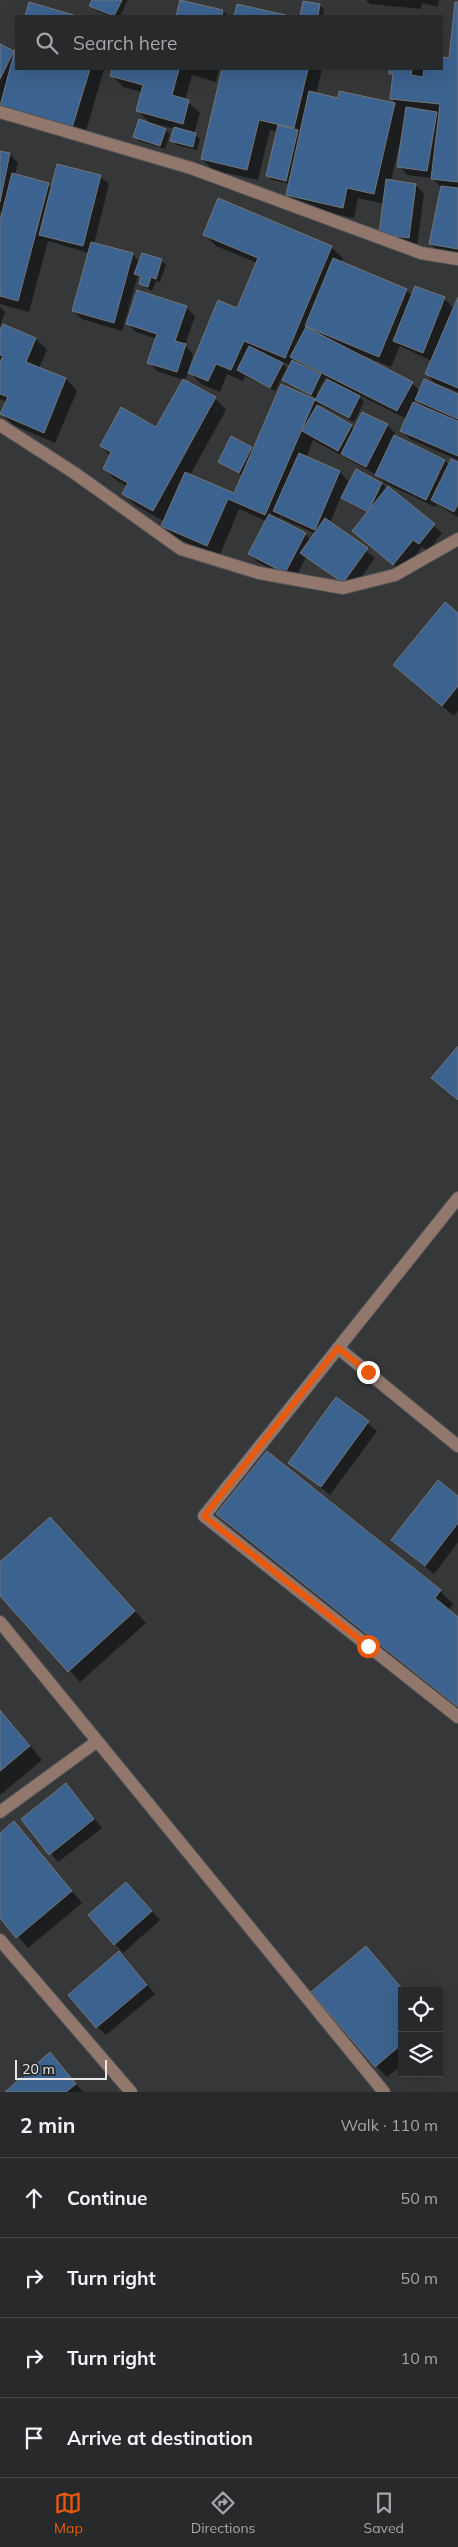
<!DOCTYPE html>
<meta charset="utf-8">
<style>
body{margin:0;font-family:Mulish,sans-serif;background:#343537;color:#f1f3f6}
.controls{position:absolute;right:15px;bottom:15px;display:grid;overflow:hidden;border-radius:0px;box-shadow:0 5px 20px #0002}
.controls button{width:45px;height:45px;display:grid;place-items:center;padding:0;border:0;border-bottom:1px solid #444547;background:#28292b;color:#f1f3f6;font:25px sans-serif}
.scale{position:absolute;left:15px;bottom:12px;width:92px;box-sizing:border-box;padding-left:5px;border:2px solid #e4e6e7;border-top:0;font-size:14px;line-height:18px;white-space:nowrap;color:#e4e6e7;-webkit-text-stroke:4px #2b2d2f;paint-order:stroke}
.stop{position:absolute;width:15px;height:15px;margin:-11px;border:4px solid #ea580c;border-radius:50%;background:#fff}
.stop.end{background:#ea580c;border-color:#fff;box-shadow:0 1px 5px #0008}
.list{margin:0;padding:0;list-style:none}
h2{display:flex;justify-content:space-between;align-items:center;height:65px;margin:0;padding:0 20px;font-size:21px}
h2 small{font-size:16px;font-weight:400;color:#a5a6a9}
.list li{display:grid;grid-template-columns:32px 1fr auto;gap:15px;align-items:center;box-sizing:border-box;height:80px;padding:0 20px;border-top:1px solid #444547}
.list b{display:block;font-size:19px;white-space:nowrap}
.list em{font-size:16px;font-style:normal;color:#a5a6a9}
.icon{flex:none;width:28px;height:28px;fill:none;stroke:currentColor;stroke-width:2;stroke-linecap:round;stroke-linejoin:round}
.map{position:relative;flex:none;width:458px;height:2092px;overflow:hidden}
.search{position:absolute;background:#28292b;box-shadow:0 5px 20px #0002;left:15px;right:15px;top:15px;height:55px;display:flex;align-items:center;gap:12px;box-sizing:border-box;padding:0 18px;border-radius:0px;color:#a5a6a9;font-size:19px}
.sheet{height:385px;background:#28292b}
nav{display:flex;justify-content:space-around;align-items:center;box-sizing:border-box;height:70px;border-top:1px solid #444547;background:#28292b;font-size:14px;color:#a5a6a9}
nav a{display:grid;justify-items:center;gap:2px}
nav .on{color:#ea580c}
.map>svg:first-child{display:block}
.shadow{fill:#0007;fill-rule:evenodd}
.building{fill:#3c628f;stroke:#737578}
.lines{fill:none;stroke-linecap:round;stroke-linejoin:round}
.minor-casing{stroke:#515355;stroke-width:14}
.minor{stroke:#92776c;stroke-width:12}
.route{stroke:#ea580c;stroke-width:6}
</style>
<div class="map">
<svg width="458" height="2092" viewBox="0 0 458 2092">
<rect width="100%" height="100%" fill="#353739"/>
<g class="shadow">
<path d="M93,0h35l-8,16h-10l-15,-6 -4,-5z"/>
<path d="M366,0h73l-1,7 -16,-4 -1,6 -51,-5z"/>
<path d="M181,1l42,10 5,5h-51z"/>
<path d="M304,3l16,2 4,5 -1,6h-22z"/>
<path d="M458,3v252l-20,-3 -8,-9 12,-55 -10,-10 -25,-3 -8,-9 5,-33 -2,-1 -11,49 25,4 8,9 -7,52 -28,-4 -5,-38 -26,-6 -4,20 -55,-12 -11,-11 2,-11 -18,-4 -5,-4 10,-44 -7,-2 -12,50 -45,-10 -11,-11 21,-90h99l-6,25 23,5 1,-7 57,13 -6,-7 3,-21 -4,-3 1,-5h51v-11l8,1z"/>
<path d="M0,45l15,8 1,-3v19h88l-20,69 -73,-21 -11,-11z"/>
<path d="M114,69h105l-3,13 -24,-7 -7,25 15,13 -6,21 6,5 -3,11 -21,-5 -4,-5 3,-11 -22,-6v2l13,5 4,4 -5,15 -26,-8 -4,-5 17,-11 -15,-15 5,-18 -19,-5 -11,-12z"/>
<path d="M0,153l10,1 8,9 -3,12 33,9 4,4 48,-12 9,8 -15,60 38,10 8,8 21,-2 5,5 -6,17 -4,-1 -4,10 -12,-7 2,-6 -4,-3 -16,56 -40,-12 -9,-8 16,-58 -41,-12 -19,71 -29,-8v-78l3,-13 -3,-1z"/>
<path d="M204,234l127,13 12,11 -2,5 65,27 7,6 31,2 10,11 4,-9v92l-23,-9 -8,-9 5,-13 -32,-15 -9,21 -26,-11 -1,2 48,25 8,8 38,4v65l-48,-21 -8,-8 5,-12 -50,-25 7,8 -10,20 -37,-19 8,8 30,18 32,-4 8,8 -1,3 51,25 4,4 9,-1v53l-22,-13 -1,3 -50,-24 -10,-9 -62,-34 -7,18 34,14 8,9 -7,15 2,1 13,-26 26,13 60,49 -14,18 -6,-4 -20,25 -48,-41 14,-18 -21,-11 -6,-6 -11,27 45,35 -23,32 -46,-33 -12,24 -36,-19 -9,-8 17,-33 -27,-12 -20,48 -45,-20 -11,-11 2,-4 -30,-17 -11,-11 4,-7 -12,-7 -12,-11 7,-13 -10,-10 56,-17 27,-49 -27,-9 -8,-9 8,-23 -21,-7 -9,-9 59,-16 9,9 -10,29 8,9 -4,15 1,1 48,-60 19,-47 -41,-17zM280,361l11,5 -7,14 35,20 -1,2 -4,-2 -61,51 -2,-3 -31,14 23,14 -8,18 -45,-19 36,-65 -11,-12 -30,-17 3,-10 13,13 19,8 7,-18 16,7 2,-5 30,15 12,-23zM325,378l3,1 -9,16 -2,-2zM416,399l9,10 -11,-5zM280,516l3,3 33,15 -5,6 -6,-6 -26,-14z"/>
<path d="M0,307l5,5 -5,14z"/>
<path d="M0,334l36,5 11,11 -8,18 27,11 11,12 -22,52 -42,-18 -11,-11 5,-12 -7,-3v-33l2,-6 -2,-2z"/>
<path d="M458,614v97l-4,5 -60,-51z"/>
<path d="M336,1399l41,32 -47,64 -40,-32z"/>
<path d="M267,1452l173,139 13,13 -5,7 10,8v89l-227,-181 -13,-13z"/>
<path d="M458,1497v45l-24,32 -41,-34z"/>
<path d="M50,1519l96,104 -66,59 -80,-88v-30z"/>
<path d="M0,1709l42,51 -42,35z"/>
<path d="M66,1785l36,43 -44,34 -35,-43z"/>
<path d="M14,1823l68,80 -54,45 -28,-32v-81z"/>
<path d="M135,1892l25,28 -37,33 -33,-38z"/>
<path d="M366,1947l38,44h-2v74l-15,12 -11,-11z"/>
<path d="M128,1961l27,33 -49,41 -9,-8z"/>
<path d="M50,2054l33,38h-76z"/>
</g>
<g class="building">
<path d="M92,0h30l-8,16 -25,-10z"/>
<path d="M180,0l43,10 -1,6h-46z"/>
<path d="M303,1l17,3 -2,12h-18z"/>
<path d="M29,2l48,14h-52z"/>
<path d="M455,2h3v180l-27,-3 9,-75 -50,-5 3,-25h-4v-5h23l-1,6 12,2 1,-8h18v-12l7,1z"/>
<path d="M237,4l49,11v1h-52z"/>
<path d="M0,44l14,7 -14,28z"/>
<path d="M16,46v23h74l-18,59 -72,-22z"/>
<path d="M112,69h67l-7,26 17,5 -6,24 -47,-13 7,-26 -33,-9z"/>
<path d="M222,69h86l-14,59 -35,-8 -12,50 -46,-11z"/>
<path d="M309,91l29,7 1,-7 56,12 -21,91 -27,-6 -4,20 -57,-13z"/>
<path d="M406,107l31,5 -10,59 -30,-4z"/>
<path d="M139,119l27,10 -6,17 -27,-9z"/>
<path d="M278,125l20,5 -12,51 -20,-5z"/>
<path d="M174,127l22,6 -3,14 -23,-6z"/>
<path d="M0,151l10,2 -10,49z"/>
<path d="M57,164l44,11 -18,71 -44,-11z"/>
<path d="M12,173l37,10 -31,118 -18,-5v-75z"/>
<path d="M386,179l30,5 -7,54 -30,-4z"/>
<path d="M441,186l17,2v61l-29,-5z"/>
<path d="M218,198l114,48 -47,112 -41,-17 -13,29 -15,-6 -8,17 -20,-8 30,-73 19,8 21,-50 -55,-23z"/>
<path d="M91,242l42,11 -19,70 -42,-12z"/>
<path d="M142,253l20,6 -6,20 -5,-2 -3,10 -9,-3 2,-8 -7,-2z"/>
<path d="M333,258l74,31 -28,68 -74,-31z"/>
<path d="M415,286l30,11 -22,56 -30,-12z"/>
<path d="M137,290l50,16 -12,35 11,3 -9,28 -30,-9 10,-29 -31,-10z"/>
<path d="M458,297v91l-33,-14z"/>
<path d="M3,324l33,14 -10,24 40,16 -22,55 -44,-19 8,-17 -8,-3v-31l3,-7 -3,-1v-25z"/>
<path d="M306,327l107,55 -16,29 -107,-54z"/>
<path d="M249,346l34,17 -13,25 -33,-18z"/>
<path d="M292,360l29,14 -10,21 -29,-15z"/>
<path d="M183,379l33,18 -63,114 -31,-17 6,-11 -25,-14 8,-17 -11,-6 21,-39 35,20z"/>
<path d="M327,379l33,17 -11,22 -34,-18z"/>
<path d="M424,379l34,15v25l-43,-19z"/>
<path d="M281,384l34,15 -50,116 -37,-16 -21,47 -46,-20 24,-54 49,21z"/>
<path d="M413,402l45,19v35l-58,-25z"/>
<path d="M317,405l35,20 -14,26 -36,-20z"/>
<path d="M362,412l26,12 -22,43 -25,-13z"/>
<path d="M394,435l51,25 -19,40 -51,-25z"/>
<path d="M231,436l21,11 -13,26 -21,-11z"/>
<path d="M299,453l41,18 -25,59 -42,-19z"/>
<path d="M451,459l7,3v42l-4,8 -23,-12z"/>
<path d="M356,469l26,14 -14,29 -27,-14z"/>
<path d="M388,486l47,38 -16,20 -6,-4 -20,25 -41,-34z"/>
<path d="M269,514l37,19 -21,40 -37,-19z"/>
<path d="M325,518l43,30 -25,35 -43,-30z"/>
<path d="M445,602l13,11v73l-16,20 -49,-41z"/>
<path d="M458,1046v54l-27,-22z"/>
<path d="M336,1397l33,24 -48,66 -33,-24z"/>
<path d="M267,1451l174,139 -6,8 23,19v90l-242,-193z"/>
<path d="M438,1480l20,16v27l-33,43 -34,-26z"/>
<path d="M50,1517l85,94 -67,61 -68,-76v-34z"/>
<path d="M0,1710l30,36 -30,25z"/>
<path d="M66,1783l28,36 -45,36 -28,-36z"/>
<path d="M14,1821l58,70 -56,47 -16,-20v-85z"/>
<path d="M126,1882l26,29 -38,34 -26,-30z"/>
<path d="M366,1946l38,45h-2v53l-27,23 -64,-75z"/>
<path d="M119,1951l28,34 -51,43 -28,-33z"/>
<path d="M50,2052l26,32 -10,8h-61z"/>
</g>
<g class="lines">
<g class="minor-casing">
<g id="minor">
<path d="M0,112l191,56 230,85 37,6"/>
<path d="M0,425l73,47 108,77 78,24 84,15 52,-13 63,-36"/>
<path d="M458,1198l-254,318 254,201"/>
<path d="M338,1348l120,98"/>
<path d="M0,1622l384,470"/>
<path d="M0,1812l96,-70"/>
<path d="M0,1940l131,152"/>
</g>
</g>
<use href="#minor" class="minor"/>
</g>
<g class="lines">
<path class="route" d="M368,1372l-30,-24 -134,168 164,130"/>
</g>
</svg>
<div class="controls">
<button><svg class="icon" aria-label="locate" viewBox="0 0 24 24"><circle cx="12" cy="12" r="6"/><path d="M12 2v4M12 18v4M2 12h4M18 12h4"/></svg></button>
<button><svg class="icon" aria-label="layers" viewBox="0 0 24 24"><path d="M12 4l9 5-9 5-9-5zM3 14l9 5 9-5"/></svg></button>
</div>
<div class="scale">20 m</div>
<div class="stop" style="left:368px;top:1646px"></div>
<div class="stop end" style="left:368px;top:1372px"></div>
<div class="search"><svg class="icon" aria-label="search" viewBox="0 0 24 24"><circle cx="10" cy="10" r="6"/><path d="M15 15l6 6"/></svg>Search here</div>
</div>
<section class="sheet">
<h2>2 min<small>Walk · 110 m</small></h2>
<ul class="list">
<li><svg class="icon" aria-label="ahead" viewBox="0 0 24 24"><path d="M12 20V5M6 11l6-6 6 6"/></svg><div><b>Continue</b></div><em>50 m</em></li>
<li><svg class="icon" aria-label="right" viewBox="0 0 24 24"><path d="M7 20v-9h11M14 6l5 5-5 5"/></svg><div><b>Turn right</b></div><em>50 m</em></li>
<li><svg class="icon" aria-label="right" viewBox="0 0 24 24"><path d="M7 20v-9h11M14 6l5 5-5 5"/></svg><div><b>Turn right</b></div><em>10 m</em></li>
<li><svg class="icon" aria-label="arrive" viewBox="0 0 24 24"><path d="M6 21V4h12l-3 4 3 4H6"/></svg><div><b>Arrive at destination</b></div></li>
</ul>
</section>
<nav>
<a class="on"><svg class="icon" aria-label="map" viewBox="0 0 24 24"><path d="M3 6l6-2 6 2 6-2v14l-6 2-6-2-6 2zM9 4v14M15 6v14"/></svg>Map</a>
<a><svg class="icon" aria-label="directions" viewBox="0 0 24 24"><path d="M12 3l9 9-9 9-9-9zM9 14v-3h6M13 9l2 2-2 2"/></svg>Directions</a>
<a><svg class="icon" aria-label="saved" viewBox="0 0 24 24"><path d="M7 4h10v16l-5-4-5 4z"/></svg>Saved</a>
</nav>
